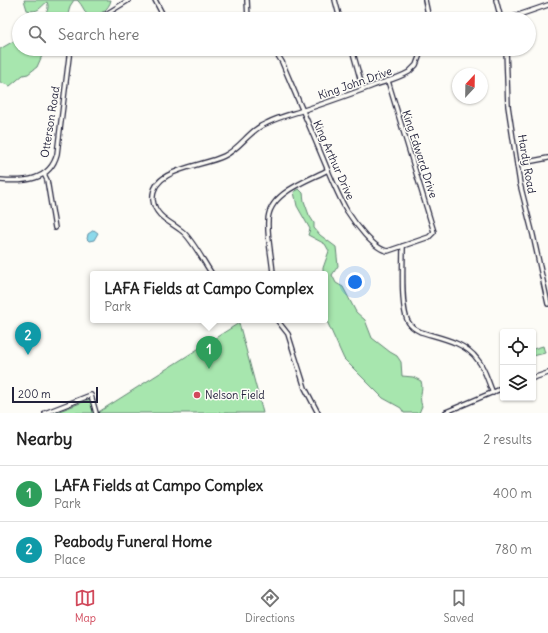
<!DOCTYPE html>
<style>
body{margin:0;font-family:Delius,sans-serif;background:#f6f6f6;color:#222}
.controls{position:absolute;right:12px;bottom:12px;display:grid;overflow:hidden;border-radius:4px;box-shadow:0 1px 3px #0004}
.controls button{width:36px;height:36px;display:grid;place-items:center;padding:0;border:0;border-bottom:1px solid #e0e0e0;background:#fff;color:#222;font:20px sans-serif}
.compass{position:absolute;left:452px;top:68px;width:36px;height:36px;border-radius:50%;background:#fff;box-shadow:0 1px 3px #0004;rotate:22deg}
.scale{position:absolute;left:12px;bottom:10px;width:86px;box-sizing:border-box;padding-left:4px;border:2px solid #22223b;border-top:0;font-size:11px;line-height:14px;white-space:nowrap;color:#22223b;-webkit-text-stroke:3px #fdfcf7;paint-order:stroke}
.you{position:absolute;left:355px;top:282px;width:14px;height:14px;margin:-10px;border:3px solid #fff;border-radius:50%;background:#1a73e8;box-shadow:0 0 0 6px #1a73e833}
.badge{display:grid;place-items:center;width:26px;height:26px;border-radius:50%;background:#d1495b;color:#fff;font-size:13px;font-weight:700}
.pin{position:absolute;translate:-50% -33px;filter:drop-shadow(0 1px 2px #0008)}
.pin::after{content:'';position:absolute;top:21px;width:14px;height:12px;background:inherit;clip-path:polygon(0 0,100% 0,50% 100%)}
.popup{position:absolute;left:90px;top:271px;width:238px;height:52px;box-sizing:border-box;display:grid;place-content:center;border-radius:4px;background:#fff;filter:drop-shadow(0 1px 3px #0005);font-size:13px;white-space:nowrap;color:#767676}
.popup b{font-size:15px;color:#222}
.popup::after{content:'';position:absolute;left:50%;top:100%;margin-left:-8px;border:8px solid transparent;border-top-color:#fff}
.list{margin:0;padding:0;list-style:none}
h2{display:flex;justify-content:space-between;align-items:center;height:52px;margin:0;padding:0 16px;font-size:17px}
h2 small{font-size:13px;font-weight:400;color:#767676}
.list li{display:grid;grid-template-columns:26px 1fr auto;gap:12px;align-items:center;box-sizing:border-box;height:56px;padding:0 16px;border-top:1px solid #e0e0e0}
.list b{display:block;font-size:15px;white-space:nowrap}
.list p{margin:0;font-size:13px;white-space:nowrap;color:#767676}
.list em{font-size:13px;font-style:normal;color:#767676}
.icon{flex:none;width:22px;height:22px;fill:none;stroke:currentColor;stroke-width:2;stroke-linecap:round;stroke-linejoin:round}
.map{position:relative;flex:none;width:548px;height:413px;overflow:hidden}
.search{position:absolute;background:#fff;box-shadow:0 1px 3px #0004;left:12px;right:12px;top:12px;height:44px;display:flex;align-items:center;gap:10px;box-sizing:border-box;padding:0 14px;border-radius:22px;color:#767676;font-size:15px}
.sheet{height:164px;background:#fff}
nav{display:flex;justify-content:space-around;align-items:center;box-sizing:border-box;height:56px;border-top:1px solid #e0e0e0;background:#fff;font-size:11px;color:#767676}
nav a{display:grid;justify-items:center;gap:2px}
nav .on{color:#d1495b}
.map>svg:first-child{display:block}
.green{fill:#a7e6ae;stroke:#648474}
.water{fill:#8cd9eb;stroke:#6290a5}
.lines{fill:none;stroke-linecap:round;stroke-linejoin:round}
.minor-casing{stroke:#22223b;stroke-width:6}
.minor{stroke:#fdfcf7;stroke-width:3.5}
.poi-dot{fill:#d1495b;stroke:#fdfcf7;stroke-width:1.5}
.labels{text-anchor:middle;stroke-width:3;stroke-linejoin:round;paint-order:stroke}
.street-label{font-size:11px;fill:#22223b;stroke:#fdfcf7}
.poi-label{font-size:11px;fill:#22223b;stroke:#fdfcf7;text-anchor:start}
</style>
<div class="map">
<svg width="548" height="413" viewBox="0 0 548 413">
<rect width="100%" height="100%" fill="#fdfcf7"/>
<filter id="ink" filterUnits="userSpaceOnUse"><feTurbulence type="fractalNoise" baseFrequency=".025" numOctaves="2"/><feDisplacementMap in="SourceGraphic" scale="8" xChannelSelector="R" yChannelSelector="G"/><feConvolveMatrix kernelMatrix="1 2 1 2 8 2 1 2 1" color-interpolation-filters="sRGB"/></filter>
<g filter="url(#ink)">
<g class="green">
<path d="M24,0h87c-2,10 -12,15 -21,18 -5,-4 -7,-13 -13,-18h-3l-4,6 -3,13h-25c4,-5 8,-11 5,-17 -8,6 -8,11 -20,8z"/>
<path d="M19,38v11h26l-8,18 -9,7 -5,1 -13,11 -10,-4v-33z"/>
<path d="M299,189l4,4 1,8 5,14 5,8v5l6,7 16,12 2,19 -6,9 4,8 7,4 13,25 9,8 7,18 18,14 7,4 4,6 1,14 11,1 8,4c3,9 -3,15 1,25l-3,7h-15l-3,-5 -18,-10 -39,-39 -19,-42v-43h-2v-6l6,-17 -4,-7 -17,-9 2,-6 -13,-23 -3,-14z"/>
<path d="M239,323l24,90h-166z"/>
<path d="M543,346l2,7 -12,3v-7z"/>
<path d="M91,399l3,14h-40z"/>
</g>
<path class="water" d="M94,230l4,3 -4,7 -5,1 -2,-2 1,-5z"/>
<g class="lines">
<g class="minor-casing">
<g id="minor">
<path d="M155,0l10,19"/>
<path d="M247,0l1,19"/>
<path d="M335,0l5,19"/>
<path d="M425,0l4,19"/>
<path d="M496,0l5,19"/>
<path d="M98,19l31,-19"/>
<path d="M507,19l41,-14"/>
<path d="M274,49l8,13c12,29 25,58 37,87 9,21 17,43 28,62 7,11 27,39 41,40l41,-14 5,-5 -46,-151"/>
<path d="M352,49l11,40"/>
<path d="M506,49l2,57 12,78 13,51 15,69"/>
<path d="M517,164l31,-6"/>
<path d="M44,174l3,6 8,48"/>
<path d="M0,180c24,2 50,1 57,-26l13,-105"/>
<path d="M403,246c0,16 -3,66 6,77 3,5 8,7 12,9 19,6 44,10 56,27 8,9 11,23 16,34"/>
<path d="M212,274c-7,-10 -20,-35 -29,-42 -12,-10 -28,-15 -30,-32 -3,-32 49,-33 71,-44 17,-8 25,-26 43,-33 12,-6 25,-9 37,-13 22,-7 44,-15 66,-23 13,-5 27,-8 39,-15l7,-7 6,-16"/>
<path d="M273,274c-1,-17 -6,-35 -5,-53 0,-28 39,-40 60,-51"/>
<path d="M277,320l11,14 17,54 13,25"/>
<path d="M533,378l15,-5"/>
<path d="M446,412l57,-24"/>
<path d="M45,413l46,-18 5,18"/>
</g>
</g>
<use href="#minor" class="minor"/>
</g>
</g>
<circle class="poi-dot" cx="197" cy="395" r="4"/>
<g class="labels">
<g class="street-label">
<text transform="translate(355 83) rotate(-19)" y="4">King John Drive</text>
<text transform="translate(50 122) rotate(-81)" y="4">Otterson Road</text>
<text transform="translate(420 154) rotate(72)" y="4">King Edward Drive</text>
<text transform="translate(334 160) rotate(66)" y="4">King Arthur Drive</text>
<text transform="translate(527 164) rotate(80)" y="4">Hardy Road</text>
</g>
<g class="poi-label">
<text x="205" y="399">Nelson Field</text>
</g>
</g>
</svg>
<div class="controls">
<button><svg class="icon" aria-label="locate" viewBox="0 0 24 24"><circle cx="12" cy="12" r="6"/><path d="M12 2v4M12 18v4M2 12h4M18 12h4"/></svg></button>
<button><svg class="icon" aria-label="layers" viewBox="0 0 24 24"><path d="M12 4l9 5-9 5-9-5zM3 14l9 5 9-5"/></svg></button>
</div>
<svg class="compass" viewBox="-18 -18 36 36"><path d="M0-13l5 13h-10z" fill="#e53935"/><path d="M0 13l5-13h-10z" fill="#767676"/></svg>
<div class="scale">200 m</div>
<div class="you"></div>
<div class="pin badge" style="left:209px;top:369px;background:#2e9e5b">1</div>
<div class="popup"><b>LAFA Fields at Campo Complex</b>Park</div>
<div class="pin badge" style="left:28px;top:355px;background:#0f9aa8">2</div>
<div class="search"><svg class="icon" aria-label="search" viewBox="0 0 24 24"><circle cx="10" cy="10" r="6"/><path d="M15 15l6 6"/></svg>Search here</div>
</div>
<section class="sheet">
<h2>Nearby<small>2 results</small></h2>
<ul class="list">
<li><span class="badge" style="background:#2e9e5b">1</span><div><b>LAFA Fields at Campo Complex</b><p>Park</p></div><em>400 m</em></li>
<li><span class="badge" style="background:#0f9aa8">2</span><div><b>Peabody Funeral Home</b><p>Place</p></div><em>780 m</em></li>
</ul>
</section>
<nav>
<a class="on"><svg class="icon" aria-label="map" viewBox="0 0 24 24"><path d="M3 6l6-2 6 2 6-2v14l-6 2-6-2-6 2zM9 4v14M15 6v14"/></svg>Map</a>
<a><svg class="icon" aria-label="directions" viewBox="0 0 24 24"><path d="M12 3l9 9-9 9-9-9zM9 14v-3h6M13 9l2 2-2 2"/></svg>Directions</a>
<a><svg class="icon" aria-label="saved" viewBox="0 0 24 24"><path d="M7 4h10v16l-5-4-5 4z"/></svg>Saved</a>
</nav>
